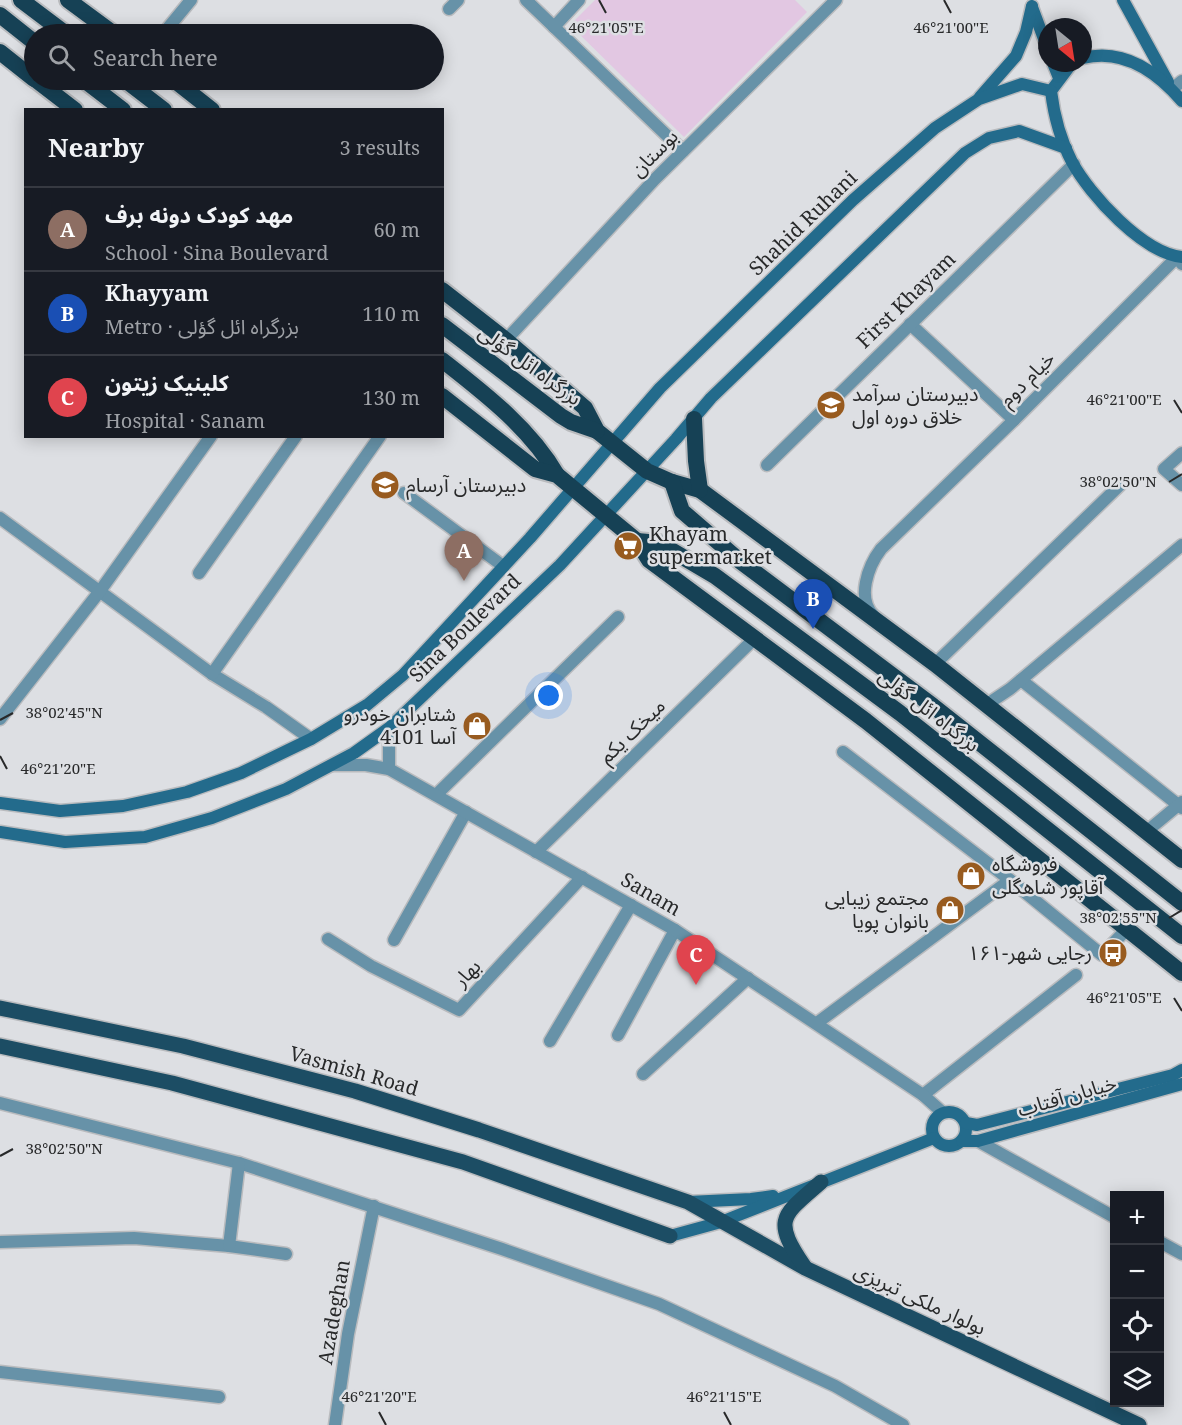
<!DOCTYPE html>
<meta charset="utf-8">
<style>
body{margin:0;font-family:"Noto Serif","Noto Sans Arabic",serif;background:#242831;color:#f1f3f6}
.controls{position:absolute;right:18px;bottom:18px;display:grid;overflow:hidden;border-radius:0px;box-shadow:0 3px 15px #0003}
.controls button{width:54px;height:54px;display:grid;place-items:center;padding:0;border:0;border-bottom:2px solid #363941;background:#171b24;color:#f1f3f6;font:30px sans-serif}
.compass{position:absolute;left:1038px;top:18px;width:54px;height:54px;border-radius:50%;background:#171b24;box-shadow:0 3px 15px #0003;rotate:150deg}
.you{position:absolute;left:549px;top:696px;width:21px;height:21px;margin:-15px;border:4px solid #fff;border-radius:50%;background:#1a73e8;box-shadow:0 0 0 9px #1a73e833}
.badge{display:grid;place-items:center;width:39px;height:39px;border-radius:50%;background:#8c9099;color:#fff;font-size:20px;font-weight:700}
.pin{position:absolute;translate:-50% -50px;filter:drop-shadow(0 2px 3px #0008)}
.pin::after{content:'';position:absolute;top:32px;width:21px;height:18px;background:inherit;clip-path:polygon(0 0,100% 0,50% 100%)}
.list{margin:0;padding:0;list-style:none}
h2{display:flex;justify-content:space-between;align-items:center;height:78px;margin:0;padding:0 24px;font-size:26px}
h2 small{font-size:20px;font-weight:400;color:#9ea1a6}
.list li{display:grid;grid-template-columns:39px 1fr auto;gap:18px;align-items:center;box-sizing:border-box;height:84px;padding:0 24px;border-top:2px solid #363941}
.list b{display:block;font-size:22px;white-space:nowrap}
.list p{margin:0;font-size:20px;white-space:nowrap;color:#9ea1a6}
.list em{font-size:20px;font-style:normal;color:#9ea1a6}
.icon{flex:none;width:33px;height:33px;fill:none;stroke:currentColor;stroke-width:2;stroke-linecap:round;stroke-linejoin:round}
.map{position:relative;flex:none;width:1182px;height:1425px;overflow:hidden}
.search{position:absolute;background:#171b24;box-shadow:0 3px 15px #0003;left:24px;top:24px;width:420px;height:66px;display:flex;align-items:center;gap:15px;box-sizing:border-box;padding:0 21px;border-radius:33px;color:#9ea1a6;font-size:22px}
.panel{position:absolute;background:#171b24;box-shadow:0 3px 15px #0003;left:24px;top:108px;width:420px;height:330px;border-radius:0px}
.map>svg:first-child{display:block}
.green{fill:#e2c7e2}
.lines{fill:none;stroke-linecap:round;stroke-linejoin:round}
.minor-casing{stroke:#b9bbbe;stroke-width:15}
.tertiary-casing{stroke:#b9bbbe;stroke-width:15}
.secondary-casing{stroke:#b9bbbe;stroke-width:15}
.primary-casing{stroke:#b9bbbe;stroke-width:18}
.trunk-casing{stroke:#b9bbbe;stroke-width:20}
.minor{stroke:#6792a8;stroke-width:12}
.tertiary{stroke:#6792a8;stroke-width:12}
.secondary{stroke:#236b8c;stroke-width:12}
.primary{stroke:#1c4d64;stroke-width:15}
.trunk{stroke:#164155;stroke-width:16}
.ticks{fill:none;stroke:#28292a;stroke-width:2}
.labels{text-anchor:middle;stroke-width:5;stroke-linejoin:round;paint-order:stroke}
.street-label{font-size:20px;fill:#28292a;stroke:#dddfe3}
.poi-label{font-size:20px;fill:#28292a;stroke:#dddfe3;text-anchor:start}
.ticks-label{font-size:15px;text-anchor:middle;fill:#28292a;stroke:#dddfe3;stroke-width:5;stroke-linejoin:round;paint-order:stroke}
</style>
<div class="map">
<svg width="1182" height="1425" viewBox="0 0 1182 1425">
<rect width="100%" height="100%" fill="#dddfe3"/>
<path class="green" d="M595,0h200l12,12 -123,125 -114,-112z"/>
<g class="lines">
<g class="minor-casing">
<g id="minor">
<path d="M526,0l157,151"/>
<path d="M449,9l9,-9"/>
<path d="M554,27l25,-27"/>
<path d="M163,34l28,-34"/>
<path d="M1172,89l10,-8"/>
<path d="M910,324l104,96"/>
<path d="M506,340l149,-161 181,-179"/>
<path d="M1182,453l-18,16 18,16"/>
<path d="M767,465l307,-301"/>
<path d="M404,493l99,73"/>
<path d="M0,518l212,156 54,33 45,32"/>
<path d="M199,573l97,-137"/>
<path d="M874,616c-18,-17 -6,-50 7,-67l133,-129 163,-163 5,7"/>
<path d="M935,664l186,-180"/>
<path d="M212,674l168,-238"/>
<path d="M1021,680l161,128"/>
<path d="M986,705l24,-16 172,-144"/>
<path d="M0,719l100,-128 111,-155"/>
<path d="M843,752l167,128 92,75 25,-26"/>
<path d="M436,795l182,-178"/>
<path d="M1146,832l36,-30"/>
<path d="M536,852l219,-214"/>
<path d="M328,939l43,27 88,44 123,-133"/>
<path d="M394,940l72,-128"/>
<path d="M817,1023l193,-143"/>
<path d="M618,1035l57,-105"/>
<path d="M550,1041l81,-136"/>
<path d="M643,1074l105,-96"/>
<path d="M923,1095l153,-120"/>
<path d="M0,1103l239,60 263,86 157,55 176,82 68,39"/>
<path d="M978,1141l136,76"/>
<path d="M0,1242l134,-4 95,8 57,8"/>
<path d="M1160,1242l22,12"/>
<path d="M229,1246l10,-83"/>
<path d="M0,1372l219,25"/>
</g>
</g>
<g class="tertiary-casing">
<g id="tertiary">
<path d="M333,765h33l23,4 286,161 248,165 19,17"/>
<path d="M389,769v-30l5,-16"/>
<path d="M335,1425l13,-91 26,-128"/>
</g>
</g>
<g class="secondary-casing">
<g id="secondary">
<path d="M1123,0l45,82"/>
<path d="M1032,7l15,40"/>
<path d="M1083,58c40,-10 74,14 99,43"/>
<path d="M1053,63l6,15"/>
<path d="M1072,63l-21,28c3,25 9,48 21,71 18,33 71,91 110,95"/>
<path d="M980,97l36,-41 10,-24 6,-26"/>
<path d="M0,803l60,8 63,-5 64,-14 54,-19 70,-34 56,-34 36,-30 127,-137 130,-150 193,-188 82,-72 44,-29 43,-15 29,7"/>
<path d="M0,832l65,10 80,-5 67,-19 74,-29 68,-36 35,-25 171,-163 116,-126 35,-41 254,-245 24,-15 30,-7 47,17"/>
<circle cx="949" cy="1129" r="17"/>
<path d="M966,1123l11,2 196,-50 9,-5"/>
<path d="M962,1141h16l204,-57"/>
<path d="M688,1202l63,-3 22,-3"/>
<path d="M670,1236l51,-14 213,-84"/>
</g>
</g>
<g class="primary-casing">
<g id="primary">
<path d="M0,1008l183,38 172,45 124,39 209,72 117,66 334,157"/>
<path d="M0,1046l172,37 291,79 207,74"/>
<path d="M804,1266c-32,-47 -22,-50 17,-84"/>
</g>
</g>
<g class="trunk-casing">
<g id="trunk">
<path d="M21,0l45,34"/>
<path d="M68,0l46,34"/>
<path d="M0,15l34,27"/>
<path d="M0,52l34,27"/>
<path d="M36,80l39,30"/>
<path d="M84,80l39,30"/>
<path d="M125,80l39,30"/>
<path d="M174,80l38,30"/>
<path d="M442,290l64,50 79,68 12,23 50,40 25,11 28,8 235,174 247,196"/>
<path d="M442,325l119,91 10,6 26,9"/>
<path d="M442,360c42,33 88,68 115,115"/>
<path d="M442,396l93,73 22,6 80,66 12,19 217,161 316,252"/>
<path d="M694,419l2,42 4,29"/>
<path d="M672,482l10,29 58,50 193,145 249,197"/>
<path d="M637,541l22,2 56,33 185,137 282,223"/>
</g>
</g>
<use href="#minor" class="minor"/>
<use href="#tertiary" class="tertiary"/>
<use href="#secondary" class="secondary"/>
<use href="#primary" class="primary"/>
<use href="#trunk" class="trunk"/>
</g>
<path class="ticks" d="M599,0l7,13M944,0l7,13M1174,400l8,13M1169,482l13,-8M0,720l13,-7M0,756l7,13M1169,918l13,-8M1174,998l8,13M0,1156l13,-7M379,1412l7,13M724,1412l7,13"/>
<defs>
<g id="school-disc" transform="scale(1.5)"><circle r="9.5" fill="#985b1f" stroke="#dddfe3"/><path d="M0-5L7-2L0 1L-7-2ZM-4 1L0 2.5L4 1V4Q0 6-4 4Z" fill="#fff"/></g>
<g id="supermarket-disc" transform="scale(1.5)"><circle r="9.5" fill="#985b1f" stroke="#dddfe3"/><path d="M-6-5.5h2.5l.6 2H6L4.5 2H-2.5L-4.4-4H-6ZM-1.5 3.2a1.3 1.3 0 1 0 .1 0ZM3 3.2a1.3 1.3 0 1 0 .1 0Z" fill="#fff"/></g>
<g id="shop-disc" transform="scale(1.5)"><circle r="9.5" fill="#985b1f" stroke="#dddfe3"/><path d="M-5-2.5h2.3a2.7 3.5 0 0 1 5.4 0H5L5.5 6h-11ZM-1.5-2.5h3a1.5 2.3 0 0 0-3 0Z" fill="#fff"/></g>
<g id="bus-disc" transform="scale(1.5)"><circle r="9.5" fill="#985b1f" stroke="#dddfe3"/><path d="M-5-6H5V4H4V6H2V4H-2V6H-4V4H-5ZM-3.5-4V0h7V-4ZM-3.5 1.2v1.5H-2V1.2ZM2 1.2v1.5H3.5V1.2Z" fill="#fff"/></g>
</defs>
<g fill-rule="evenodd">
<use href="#school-disc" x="831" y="405"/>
<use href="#school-disc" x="385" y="485"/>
<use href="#supermarket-disc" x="628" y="546"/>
<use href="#shop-disc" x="477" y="726"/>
<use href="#shop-disc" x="971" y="876"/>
<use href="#shop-disc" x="950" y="910"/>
<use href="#bus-disc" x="1113" y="953"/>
</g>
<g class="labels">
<g class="street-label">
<text transform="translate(654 153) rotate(-45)" y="7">بوستان</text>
<text transform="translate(803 223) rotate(-44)" y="7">Shahid Ruhani</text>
<text transform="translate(906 300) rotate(-44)" y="7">First Khayam</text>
<text transform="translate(530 365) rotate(36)" y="7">بزرگراه ائل گؤلی</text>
<text transform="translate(1027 379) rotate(-45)" y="7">خیام دوم</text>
<text transform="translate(465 628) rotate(-44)" y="7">Sina Boulevard</text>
<text transform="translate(929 710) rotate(38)" y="7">بزرگراه ائل گؤلی</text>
<text transform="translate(632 731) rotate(-44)" y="7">میخک یکم</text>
<text transform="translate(651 894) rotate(30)" y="7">Sanam</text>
<text transform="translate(467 973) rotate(-47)" y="7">بهار</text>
<text transform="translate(354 1071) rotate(16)" y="7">Vasmish Road</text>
<text transform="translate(1067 1096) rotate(-16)" y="7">خیابان آفتاب</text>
<text transform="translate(920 1299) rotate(25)" y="7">بولوار ملکی تبریزی</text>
<text transform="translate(334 1312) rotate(-80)" y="7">Azadeghan</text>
</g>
<g class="poi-label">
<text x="852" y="401">دبیرستان سرآمد<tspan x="852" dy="23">خلاق دوره اول</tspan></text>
<text x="406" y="492">دبیرستان آرسام</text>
<text x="649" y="541">Khayam<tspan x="649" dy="23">supermarket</tspan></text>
<text x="456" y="721" text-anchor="end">شتابران خودرو<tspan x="456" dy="23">4101 آسا</tspan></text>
<text x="992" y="871">فروشگاه<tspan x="992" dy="23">آقاپور شاهگلی</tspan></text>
<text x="929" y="905" text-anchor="end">مجتمع زیبایی<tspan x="929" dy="23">بانوان پویا</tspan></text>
<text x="1092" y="960" text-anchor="end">۱۶۱-رجایی شهر</text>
</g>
</g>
<g class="ticks-label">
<text x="606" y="33">46°21'05"E</text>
<text x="951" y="33">46°21'00"E</text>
<text x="1124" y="405">46°21'00"E</text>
<text x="1118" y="487">38°02'50"N</text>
<text x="64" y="718">38°02'45"N</text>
<text x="58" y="774">46°21'20"E</text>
<text x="1118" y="923">38°02'55"N</text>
<text x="1124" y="1003">46°21'05"E</text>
<text x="64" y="1154">38°02'50"N</text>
<text x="379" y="1402">46°21'20"E</text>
<text x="724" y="1402">46°21'15"E</text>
</g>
</svg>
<div class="controls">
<button>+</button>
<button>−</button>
<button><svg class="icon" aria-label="locate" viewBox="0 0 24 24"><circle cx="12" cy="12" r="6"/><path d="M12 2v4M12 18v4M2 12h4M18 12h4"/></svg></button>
<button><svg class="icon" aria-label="layers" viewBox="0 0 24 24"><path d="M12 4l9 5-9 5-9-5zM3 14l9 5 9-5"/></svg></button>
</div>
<svg class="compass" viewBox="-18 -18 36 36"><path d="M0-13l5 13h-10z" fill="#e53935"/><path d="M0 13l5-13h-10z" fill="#9ea1a6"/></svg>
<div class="you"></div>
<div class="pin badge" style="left:464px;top:581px;background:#8d6e63">A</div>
<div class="pin badge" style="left:813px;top:629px;background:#1a4fb4">B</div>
<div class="pin badge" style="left:696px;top:985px;background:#e0444e">C</div>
<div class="search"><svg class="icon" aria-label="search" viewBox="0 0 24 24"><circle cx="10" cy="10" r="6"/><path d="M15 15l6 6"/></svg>Search here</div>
<section class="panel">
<h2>Nearby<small>3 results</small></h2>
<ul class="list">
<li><span class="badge" style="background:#8d6e63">A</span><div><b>مهد کودک دونه برف</b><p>School · Sina Boulevard</p></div><em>60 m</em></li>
<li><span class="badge" style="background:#1a4fb4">B</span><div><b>Khayyam</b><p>Metro · بزرگراه ائل گؤلی</p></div><em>110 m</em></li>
<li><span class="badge" style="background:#e0444e">C</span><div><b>کلینیک زیتون</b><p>Hospital · Sanam</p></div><em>130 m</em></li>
</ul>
</section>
</div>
